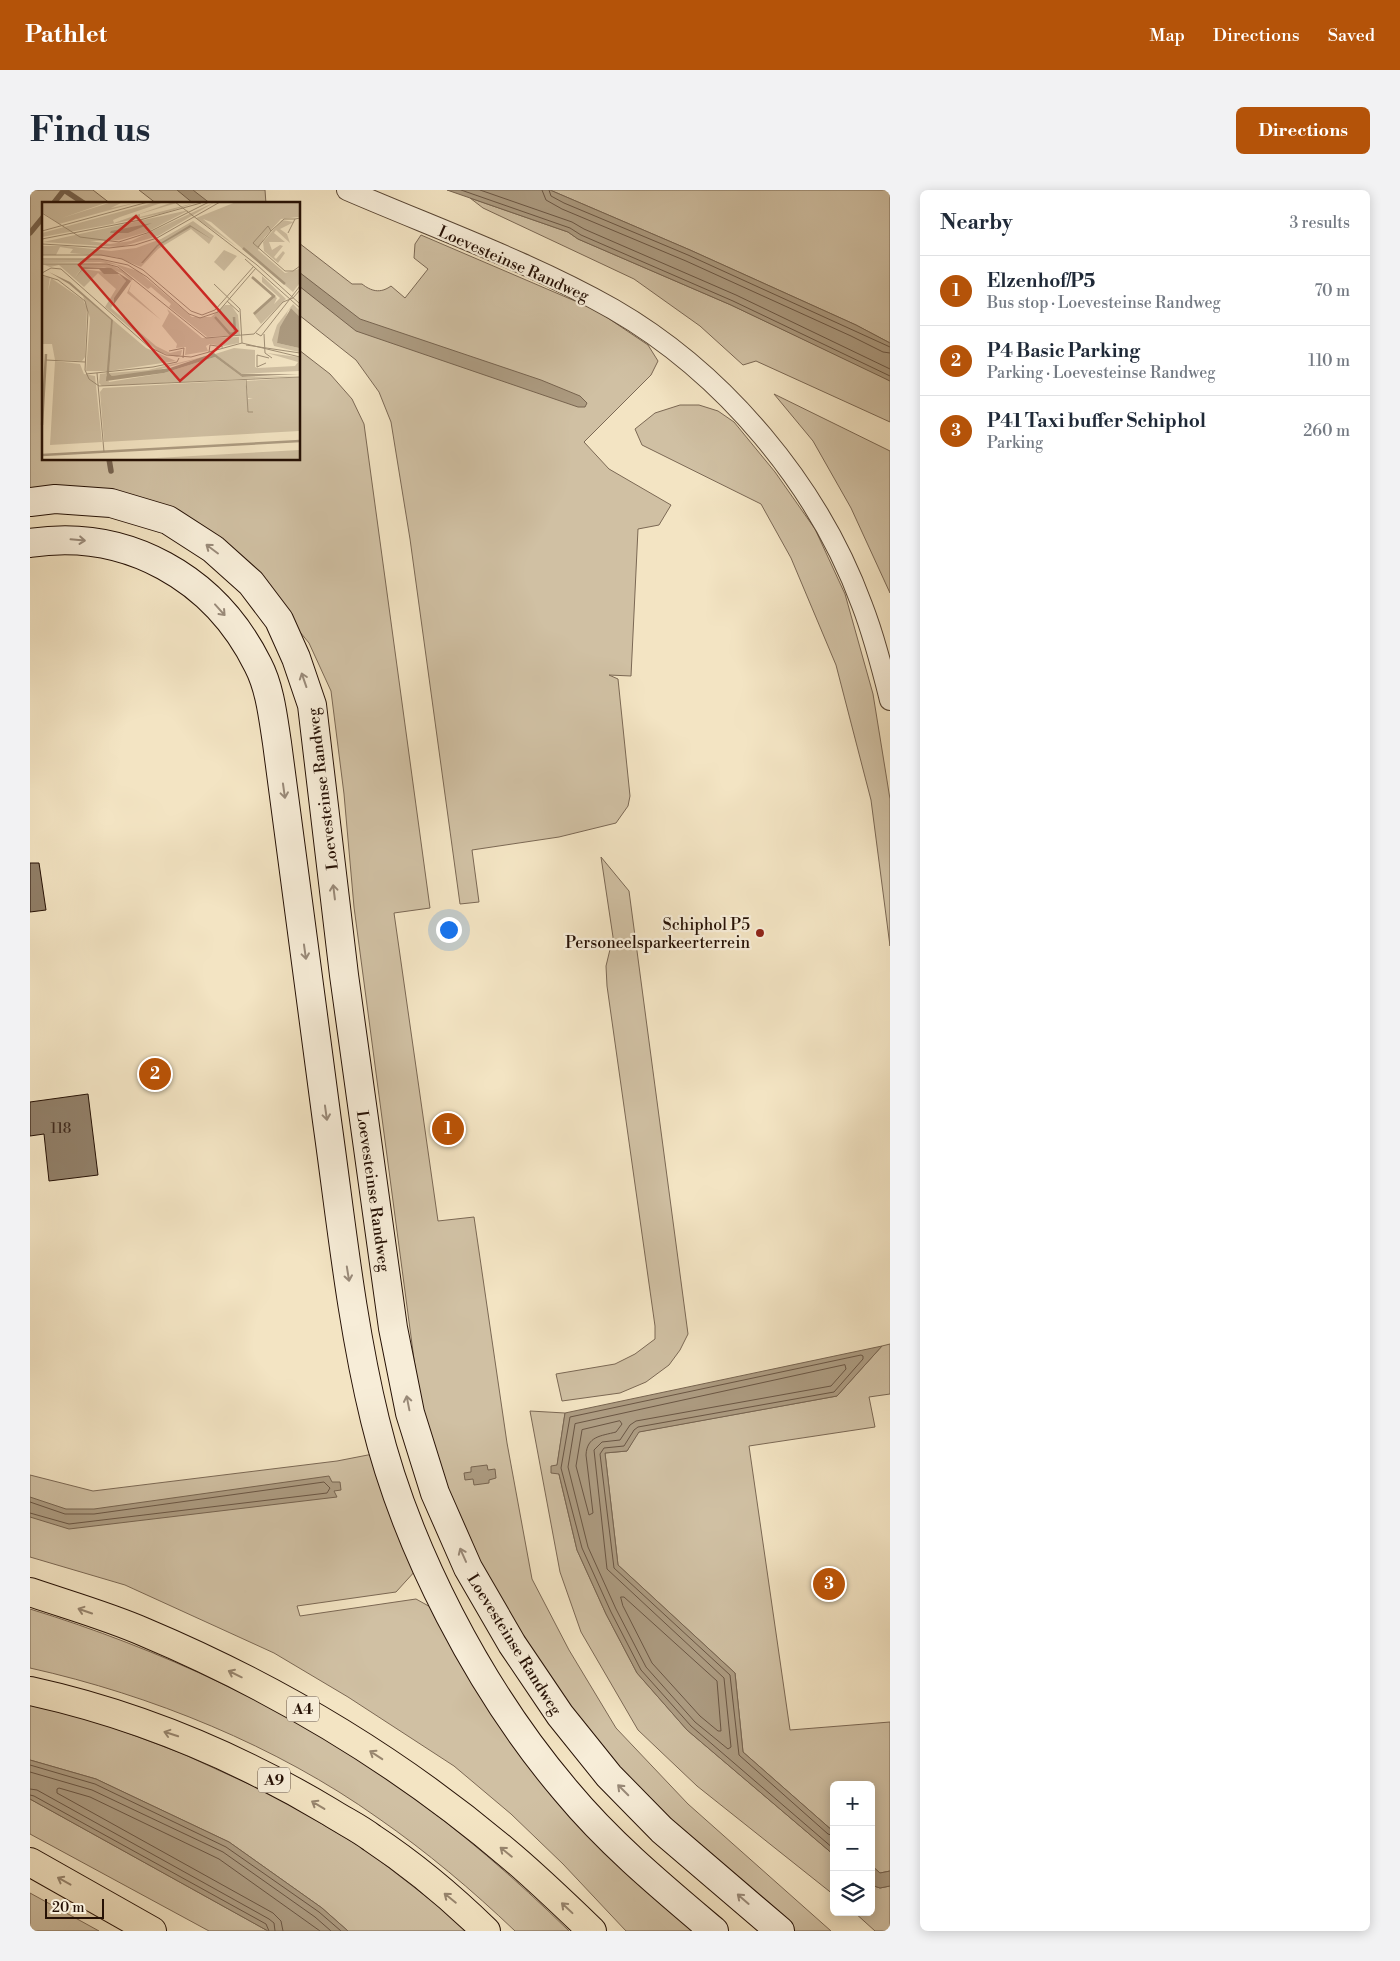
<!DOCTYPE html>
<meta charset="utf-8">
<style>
body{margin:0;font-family:"Libre Bodoni",serif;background:#f2f2f3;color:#1f2937}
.controls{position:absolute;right:15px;bottom:15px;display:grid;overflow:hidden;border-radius:8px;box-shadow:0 2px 12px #0003}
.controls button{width:45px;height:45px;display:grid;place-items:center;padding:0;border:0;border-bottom:1px solid #e0e1e3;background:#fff;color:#1f2937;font:25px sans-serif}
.scale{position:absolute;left:15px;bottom:12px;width:59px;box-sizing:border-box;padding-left:5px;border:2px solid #261105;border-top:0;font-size:14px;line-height:18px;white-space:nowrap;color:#261105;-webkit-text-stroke:4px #f7edd8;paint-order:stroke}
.you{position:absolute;left:418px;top:739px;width:18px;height:18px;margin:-12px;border:4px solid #fff;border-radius:50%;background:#1a73e8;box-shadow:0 0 0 8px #1a73e833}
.badge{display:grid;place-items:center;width:32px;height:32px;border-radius:50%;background:#b45309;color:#fff;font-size:16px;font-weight:700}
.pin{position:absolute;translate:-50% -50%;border:2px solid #fff;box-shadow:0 1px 5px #0006}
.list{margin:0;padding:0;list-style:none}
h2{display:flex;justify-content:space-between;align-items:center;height:65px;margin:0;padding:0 20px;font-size:21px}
h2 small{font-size:16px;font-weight:400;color:#747a83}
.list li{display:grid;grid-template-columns:32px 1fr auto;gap:15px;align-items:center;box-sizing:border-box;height:70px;padding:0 20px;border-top:1px solid #e0e1e3}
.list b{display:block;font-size:19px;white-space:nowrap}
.list p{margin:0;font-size:16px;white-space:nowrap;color:#747a83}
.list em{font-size:16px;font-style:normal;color:#747a83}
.icon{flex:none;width:28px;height:28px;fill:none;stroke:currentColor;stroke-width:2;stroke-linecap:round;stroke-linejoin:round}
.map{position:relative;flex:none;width:860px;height:1741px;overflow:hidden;border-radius:8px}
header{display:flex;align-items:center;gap:30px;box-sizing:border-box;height:70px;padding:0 25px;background:#b45309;color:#fff}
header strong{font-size:24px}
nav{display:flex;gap:28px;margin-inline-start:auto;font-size:18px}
.intro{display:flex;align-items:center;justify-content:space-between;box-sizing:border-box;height:120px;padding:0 30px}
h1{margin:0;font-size:35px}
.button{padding:12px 22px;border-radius:8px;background:#b45309;color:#fff;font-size:18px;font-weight:700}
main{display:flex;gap:30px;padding:0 30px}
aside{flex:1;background:#fff;border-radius:8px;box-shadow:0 2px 12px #0003}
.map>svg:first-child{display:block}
.green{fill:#d0c0a3;stroke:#7b6854}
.water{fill:#ad9c82;stroke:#776450}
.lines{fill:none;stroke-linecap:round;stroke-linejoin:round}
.shore{stroke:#6a5644;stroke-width:1}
.stream{stroke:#776450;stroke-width:5.5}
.building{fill:#917f68;stroke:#261105}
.street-casing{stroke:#594634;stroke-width:22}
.secondary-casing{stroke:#261105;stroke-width:30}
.highway-casing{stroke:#261105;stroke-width:30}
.street{stroke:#f7edd8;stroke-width:20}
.secondary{stroke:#f7edd8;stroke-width:28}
.highway{stroke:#f3e4c3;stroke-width:28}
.oneway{stroke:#998a79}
.oneway2{stroke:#97856e}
.poi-dot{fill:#8f2418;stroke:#f7edd8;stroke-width:2}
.labels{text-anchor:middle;stroke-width:4.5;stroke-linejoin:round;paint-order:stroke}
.number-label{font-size:14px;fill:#412c1e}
.shield{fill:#f7edd8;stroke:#655344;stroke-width:1}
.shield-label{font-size:15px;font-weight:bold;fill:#261105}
.street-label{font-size:16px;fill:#261105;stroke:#f7edd8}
.poi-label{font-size:16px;fill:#261105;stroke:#f7edd8;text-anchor:end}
.inset-river{fill:none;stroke:#ad9c82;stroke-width:2.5}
.inset-road{fill:none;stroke:#a19077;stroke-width:1}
.view{fill:#d62828;fill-opacity:0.15;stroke:#d62828;stroke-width:2.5}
.inset-edge{fill:none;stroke:#261105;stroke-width:2.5}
</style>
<header>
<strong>Pathlet</strong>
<nav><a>Map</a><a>Directions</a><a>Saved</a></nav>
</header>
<div class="intro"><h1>Find us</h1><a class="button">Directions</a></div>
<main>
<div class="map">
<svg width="860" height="1741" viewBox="0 0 860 1741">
<rect width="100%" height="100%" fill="#f3e4c3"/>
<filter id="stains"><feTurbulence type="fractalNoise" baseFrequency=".004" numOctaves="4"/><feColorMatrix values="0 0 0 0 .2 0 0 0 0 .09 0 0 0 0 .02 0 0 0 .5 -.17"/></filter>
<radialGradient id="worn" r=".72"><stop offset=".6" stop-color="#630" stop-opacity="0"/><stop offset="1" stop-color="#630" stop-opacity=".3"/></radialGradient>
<g class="green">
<path d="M0,0h63l18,14h-67v255h255v-109l31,24 22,25 12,25 66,484 -36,5 44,308 36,-4 33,226 25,136 37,71 47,78 72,76 143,127h-42l-119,-101 -102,-112 -78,-125 -65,-151 -71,-535 -10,-113 -13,-103 -22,-48 -36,-44 -51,-53 -192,-52z"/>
<path d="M109,0h126l1,14h-109z"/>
<path d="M520,0h340v153l-34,-18 -166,-75z"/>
<path d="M440,8l98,34 10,7 153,66 148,70 11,6v41l-134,-61 -13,4 -43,-39 -66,-47 -151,-71z"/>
<path d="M391,45l175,75 52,35 10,16 -7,14 -67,67 25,27 62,36 -12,20 -21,4 -7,147 -22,-1 9,4 12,117 -2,10 -12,17 -57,14 -87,13 7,52 -19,2 -50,-365 -19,-117 -12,-30 -23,-32 -57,-45v-72l53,41h10c9,7 18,10 29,2l14,12 23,-29 -14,-11 1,-14z"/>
<path d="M744,204l116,57v142l-39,-85 -38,-67z"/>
<path d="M650,215h19l19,6 16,11 41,50 40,57 30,65 28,100 17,105v147l-19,-146 -35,-135 -45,-107 -30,-54 -119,-59 -7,-16 20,-16z"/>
<path d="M571,667l28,34 59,443 -8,16 -11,15 -23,17 -26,11 -58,8 -6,-27 59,-10 20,-10 20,-15v-13l-48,-340 -1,-20 7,-29z"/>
<path d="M860,1154v50l-21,3 6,30 -126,19 41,284 100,-8v149l-10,2 -9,-8v-80h-37v47l-91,-80 -8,-79 -117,-108 -13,-112 22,-2 11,-19 199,-36 45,-50z"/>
<path d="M500,1221l35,2 -8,53 20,84 29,64 31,59 50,57 147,125v40l-137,-109 -59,-56 -57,-98 -21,-60z"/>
<path d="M343,1264l43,116 -20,22 -99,14 3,10 116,-17 18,10 37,65 232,257h-77l-63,-67 -52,-50 -57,-48 -106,-69 -74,-44 -149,-68 -95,-28v-82l63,16 244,-30z"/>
<path d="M0,1419c130,40 258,99 369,178 60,43 117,92 170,144h-54c-43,-41 -88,-79 -137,-113 -101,-72 -227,-123 -348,-150z"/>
<path d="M0,1512l36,8 115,43 96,44 89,53 80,62 19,19h-117l-26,-23 -93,-66 -133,-63 -66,-19z"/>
<path d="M0,1609l238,132h-59l-179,-97z"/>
<path d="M841,1695l9,3 10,-2v45h-15l-21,-19h17z"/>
<path d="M0,1703l69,38h-69z"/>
</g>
<g class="water">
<path d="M147,0h16l18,14h-17z"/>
<path d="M417,0h103l140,60 166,75 34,18v38l-159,-76 -153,-66 -10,-7z"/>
<path d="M269,82l61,47 181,61 39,16 7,7 -2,4h-7l-222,-76 -57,-45z"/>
<path d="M852,1156l-45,50 -198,36 -12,19 -22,2 13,112 117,108 8,79 91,80v23l-147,-125 -50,-57 -31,-59 -29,-64 -18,-76 -8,-1v-7l6,-1 8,-52z"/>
<path d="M457,1275l1,5 7,-1 1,9 -7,2v3l-15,2 -1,-6 -8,1 -1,-7 7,-1v-5z"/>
<path d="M299,1286l3,6h8l1,8 -7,1 3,6 -268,32 -39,-12v-20l36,12h28z"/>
<path d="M0,1570l66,19 133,63 93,66 26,23h-80l-238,-132z"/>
<path d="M841,1675l9,8 10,-2v15l-10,2 -9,-3z"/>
</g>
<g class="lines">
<g class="shore">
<path d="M431,0l109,38 11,7 152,66 157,75"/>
<path d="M450,0l92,32 12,7 152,66 154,74"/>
<path d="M512,0l4,10 16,9 124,52 165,75 32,16 7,1"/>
<path d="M519,0l2,6 13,7 124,52 202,92"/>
<path d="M815,1175l1,4 -15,17 -195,35 -6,4 -10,15 -18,2 -8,8 13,119 117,109 7,69 -3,2 -33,-27 -49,-55 -30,-58 -28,-62 -20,-80 7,-43z"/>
<path d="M590,1231l2,3 -6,8c-15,4 -29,4 -30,23l7,58 -4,2 -13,-49 6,-36z"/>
<path d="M0,1312l35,12h29l230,-32 6,6 -3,5 -258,31 -39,-11"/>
<path d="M591,1407h3l93,84 4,50h-3l-18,-15 -48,-53 -29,-57z"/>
<path d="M0,1575l65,19 131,63 93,65 22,19"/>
<path d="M0,1582l62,18 131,62 92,65 16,14"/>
<path d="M0,1599l7,1 232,129 5,4 1,8"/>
<path d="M0,1605l4,1 232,128 3,7"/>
<path d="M804,1646l-6,-2 -89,-79 -9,-80 -116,-107 -14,-114 4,-6 20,-2 10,-16 4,-3 196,-35 29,-33v-3l-2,-1 -291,62 -9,51 21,80 29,64 30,58 50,56 143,123"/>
<path d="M253,1741l-2,-10 -8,-8 -216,-120v-4l2,-1 31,9 129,62 101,72"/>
</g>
<g class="stream">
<path d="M23,14l11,-14 21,14"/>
<path d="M0,43l14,-17"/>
<path d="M79,269l2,12"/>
</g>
</g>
<g class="building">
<path d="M0,673h9l7,47 -16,2z"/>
<path d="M58,904l10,81 -49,6 -5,-47 -14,2v-34z"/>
</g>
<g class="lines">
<g class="street-casing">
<path id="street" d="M317,0c88,38 183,72 266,119 111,64 205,176 249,296 12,31 20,63 28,95"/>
</g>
<g class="secondary-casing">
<g id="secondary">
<path d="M0,312l25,-3 56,4 57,17 45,29 38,34 28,37 17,38 16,47 32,270 49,353 17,85 25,80 33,75 44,76 48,71 49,61 53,54 118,101"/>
<path d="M0,353c97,-15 185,35 228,122 12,23 15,52 19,78 17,126 34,252 50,378 14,99 24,201 48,299 31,128 105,270 191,371 44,53 96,96 148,140"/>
</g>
</g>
<g class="highway-casing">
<g id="highway">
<path d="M0,1402c38,13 77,24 114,40 133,56 258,131 368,225 27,23 54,49 80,74"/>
<path d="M0,1501c105,23 208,66 300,121 14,9 29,16 42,26 41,27 79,59 114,93"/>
<path d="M0,1672l122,69"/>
</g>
</g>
<use href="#street" class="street"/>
<use href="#secondary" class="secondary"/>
<use href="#highway" class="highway"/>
</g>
<defs><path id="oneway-shaft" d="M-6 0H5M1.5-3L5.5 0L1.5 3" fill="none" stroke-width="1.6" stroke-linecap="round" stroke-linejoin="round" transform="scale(1.25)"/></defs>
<g class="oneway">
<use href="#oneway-shaft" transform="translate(48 350) rotate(5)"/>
<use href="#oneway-shaft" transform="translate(182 359) rotate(-143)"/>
<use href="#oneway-shaft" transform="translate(190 420) rotate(48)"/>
<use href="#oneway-shaft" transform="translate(274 490) rotate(-109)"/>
<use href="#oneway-shaft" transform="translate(254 601) rotate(82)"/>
<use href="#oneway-shaft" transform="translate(304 702) rotate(-97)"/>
<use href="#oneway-shaft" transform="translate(275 762) rotate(82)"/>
<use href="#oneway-shaft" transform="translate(296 923) rotate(82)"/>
<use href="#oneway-shaft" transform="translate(318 1084) rotate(81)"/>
<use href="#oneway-shaft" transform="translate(378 1213) rotate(-101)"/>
<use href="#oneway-shaft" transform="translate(433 1365) rotate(-114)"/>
<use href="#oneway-shaft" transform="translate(593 1600) rotate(-135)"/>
<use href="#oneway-shaft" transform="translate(713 1709) rotate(-139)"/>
</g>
<g class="oneway2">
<use href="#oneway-shaft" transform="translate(55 1421) rotate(-161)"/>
<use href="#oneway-shaft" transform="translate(205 1484) rotate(-154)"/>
<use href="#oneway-shaft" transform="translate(141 1544) rotate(-162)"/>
<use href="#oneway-shaft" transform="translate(346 1565) rotate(-147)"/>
<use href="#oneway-shaft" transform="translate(288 1615) rotate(-149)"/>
<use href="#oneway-shaft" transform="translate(476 1662) rotate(-141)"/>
<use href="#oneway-shaft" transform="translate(34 1691) rotate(-151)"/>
<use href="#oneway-shaft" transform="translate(420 1708) rotate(-141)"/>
<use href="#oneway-shaft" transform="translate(537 1718) rotate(-137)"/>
</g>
<circle class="poi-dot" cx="730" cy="743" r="5"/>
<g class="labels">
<g class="number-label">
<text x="31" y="943">118</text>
</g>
<g class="shield">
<rect x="257" y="1506.5" width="32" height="25" rx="4"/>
<rect x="228" y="1577.5" width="32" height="25" rx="4"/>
</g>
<g class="shield-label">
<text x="273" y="1524">A4</text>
<text x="244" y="1595">A9</text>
</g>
<g class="street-label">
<text transform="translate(484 73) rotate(24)" y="6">Loevesteinse Randweg</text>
<text transform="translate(292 599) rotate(-97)" y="6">Loevesteinse Randweg</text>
<text transform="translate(344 1001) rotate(82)" y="6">Loevesteinse Randweg</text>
<text transform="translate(485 1454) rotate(58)" y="6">Loevesteinse Randweg</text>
</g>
<g class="poi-label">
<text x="720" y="740">Schiphol P5<tspan x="720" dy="18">Personeelsparkeerterrein</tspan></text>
</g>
</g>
<g transform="translate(12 12)">
<rect width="258" height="258" fill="#f3e4c3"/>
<path d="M0,0h66l-46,16 50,-16h11l-12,6 28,-6 -80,22 -17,-12zM114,0h8l-44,15 -7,3 1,3 59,-21h7l-40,12v3l58,-15 -34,11 -57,12 -65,12v-4zM173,0l-57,34 -38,11 -77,-5 146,-32 -42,22 -28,8 -29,1 20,3 21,-3zM194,0h63v15l-18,2 -17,19 -6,12 27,23 14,-4v15l-6,8 -82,-70 -8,-3 34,28 -41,-29zM240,18l12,2 -14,7 7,5 3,9 -14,-13 -2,3 11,9h-16l3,8 8,-5 3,1 -9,11 2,2 7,-8 2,2 -7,10 -14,-12 -1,-9zM151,19l21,15 -5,8 -18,-15 -33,20 -17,18 -25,-10 -46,-4 3,-4 -13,-2 -4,8h-14v-9h23l46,5 25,-3 25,-9zM182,48l13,6 -13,15 -10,-9zM58,57l38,12 54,46h19l14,-12h6l7,10 2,20 -33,2 -38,-30 2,-3 -20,-17 -3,2 -31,-24 -17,-3 -58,1v-3zM0,62h66l14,6 11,9 -2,2 -9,-8 -18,-6h-21l-8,10 8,-8 35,5 8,7 -15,27 45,38 14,7 12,-3 -1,5 -4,2 -18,-5 -54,-45 11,-18 -18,-16 -14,14 -25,-22 -9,2zM0,74l8,1 -2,14 3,-13 32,22 4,8 -2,49 -3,4 -27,-1 -3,-16h-10zM220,74l24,23 -25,25 -8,-11 20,-18 4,3 -3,6 6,-6 -18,-16zM90,80l-3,9 32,29 -34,-27zM41,94l28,24 -3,51h-22l4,-53zM251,102l6,6v6l-8,-8 -3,3 -11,32 22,5v4l-25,-6 -2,-6 5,-15zM125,107l35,29 37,-1v6l-15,3 -14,-2 -4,2 2,5 -23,4 1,-8 -10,1 1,-4 -15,-18 7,-13zM71,118l33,28 30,13 -67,10zM192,146l21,2v17l3,1 37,-2 3,-4 -31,-9 32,4v14l-57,3 -27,-20zM165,154l-60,17 -35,3 -3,-3 39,-3zM173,155l27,20 57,-1 -197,10 -3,-3 1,-9 8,-1 -2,2 3,7 55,-9zM13,159l25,3 4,10 11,2 7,66 -52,3zM257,175v54l-195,11 -4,-50 3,-4 142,-8 3,19h5l-5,-1 -2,-17zM257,248v9h-161z" fill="#d0c0a3"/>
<path d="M110,21l-24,10h-18l1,-2zM148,23l23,15 -22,-13 -33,19 -15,17h-2l16,-18zM41,65l28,1 20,13 -17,23v-6l12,-17 -7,-7h-15l-5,-5h-16l-7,8zM7,70l21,10 43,38 -4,53 3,3 58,-8 44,-15 28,21h57l-57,3 -27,-20 -51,16 -58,8 5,-61 -42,-36zM249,106l8,8v32l-22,-5 3,-16z" fill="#ad9c82"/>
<path class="inset-river" d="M201,46l42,36M210,75l23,20M212,112l20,-18M173,115l15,17 5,-1 -1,-16M0,223l4,-71M0,253l258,-14"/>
<path class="inset-road" d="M133,0l82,63 43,39M0,11l38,24 39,5 28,-9 62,-31M0,29l106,-29M229,29l13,-12h11M246,31l7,-14 5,-1M0,37l98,-19 61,-17M0,42l67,4 26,-3 22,-7 63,-36M216,45l13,-16 -3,-5 -15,17 32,28h8l7,-5M0,53h59l21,4 21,11 48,41 11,4 13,-5 39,-44M0,57h58l28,6 19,12 42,37 11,4 18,-6 38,-44M203,57l55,49M0,62h65l11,3 88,71 48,-4 29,-32 10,-4 7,-8M0,71l9,-5 10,1 88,78 17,8 25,2 51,-14M0,73l16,5 27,21 3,11 -3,58 4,9 10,7 201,-9M172,82l26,25 2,34 58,14M185,99l12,11M214,131l5,3 39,-50M222,132l1,19 7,5M204,143l54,8M127,149l15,-3 -1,10M167,150l1,-7 13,2M4,158l39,2M224,161l-9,4v-12l12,3M55,171l7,79M44,172l67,-7 24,-5 2,-4M204,177l2,33h5"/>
<path class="view" d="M94,14l101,115 -57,50 -101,-116z"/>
<rect width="258" height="258" class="inset-edge"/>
</g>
<rect width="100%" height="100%" filter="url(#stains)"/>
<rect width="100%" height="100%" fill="url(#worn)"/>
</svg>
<div class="controls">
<button>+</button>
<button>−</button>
<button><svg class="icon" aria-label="layers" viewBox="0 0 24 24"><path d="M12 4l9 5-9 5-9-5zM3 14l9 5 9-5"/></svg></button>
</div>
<div class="scale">20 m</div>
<div class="you"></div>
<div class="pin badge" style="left:418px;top:939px">1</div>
<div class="pin badge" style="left:125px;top:884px">2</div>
<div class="pin badge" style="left:799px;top:1394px">3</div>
</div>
<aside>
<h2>Nearby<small>3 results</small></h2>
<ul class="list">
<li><span class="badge">1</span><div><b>Elzenhof/P5</b><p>Bus stop · Loevesteinse Randweg</p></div><em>70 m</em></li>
<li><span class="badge">2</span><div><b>P4 Basic Parking</b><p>Parking · Loevesteinse Randweg</p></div><em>110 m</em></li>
<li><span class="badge">3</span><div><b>P41 Taxi buffer Schiphol</b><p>Parking</p></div><em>260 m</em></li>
</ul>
</aside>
</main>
